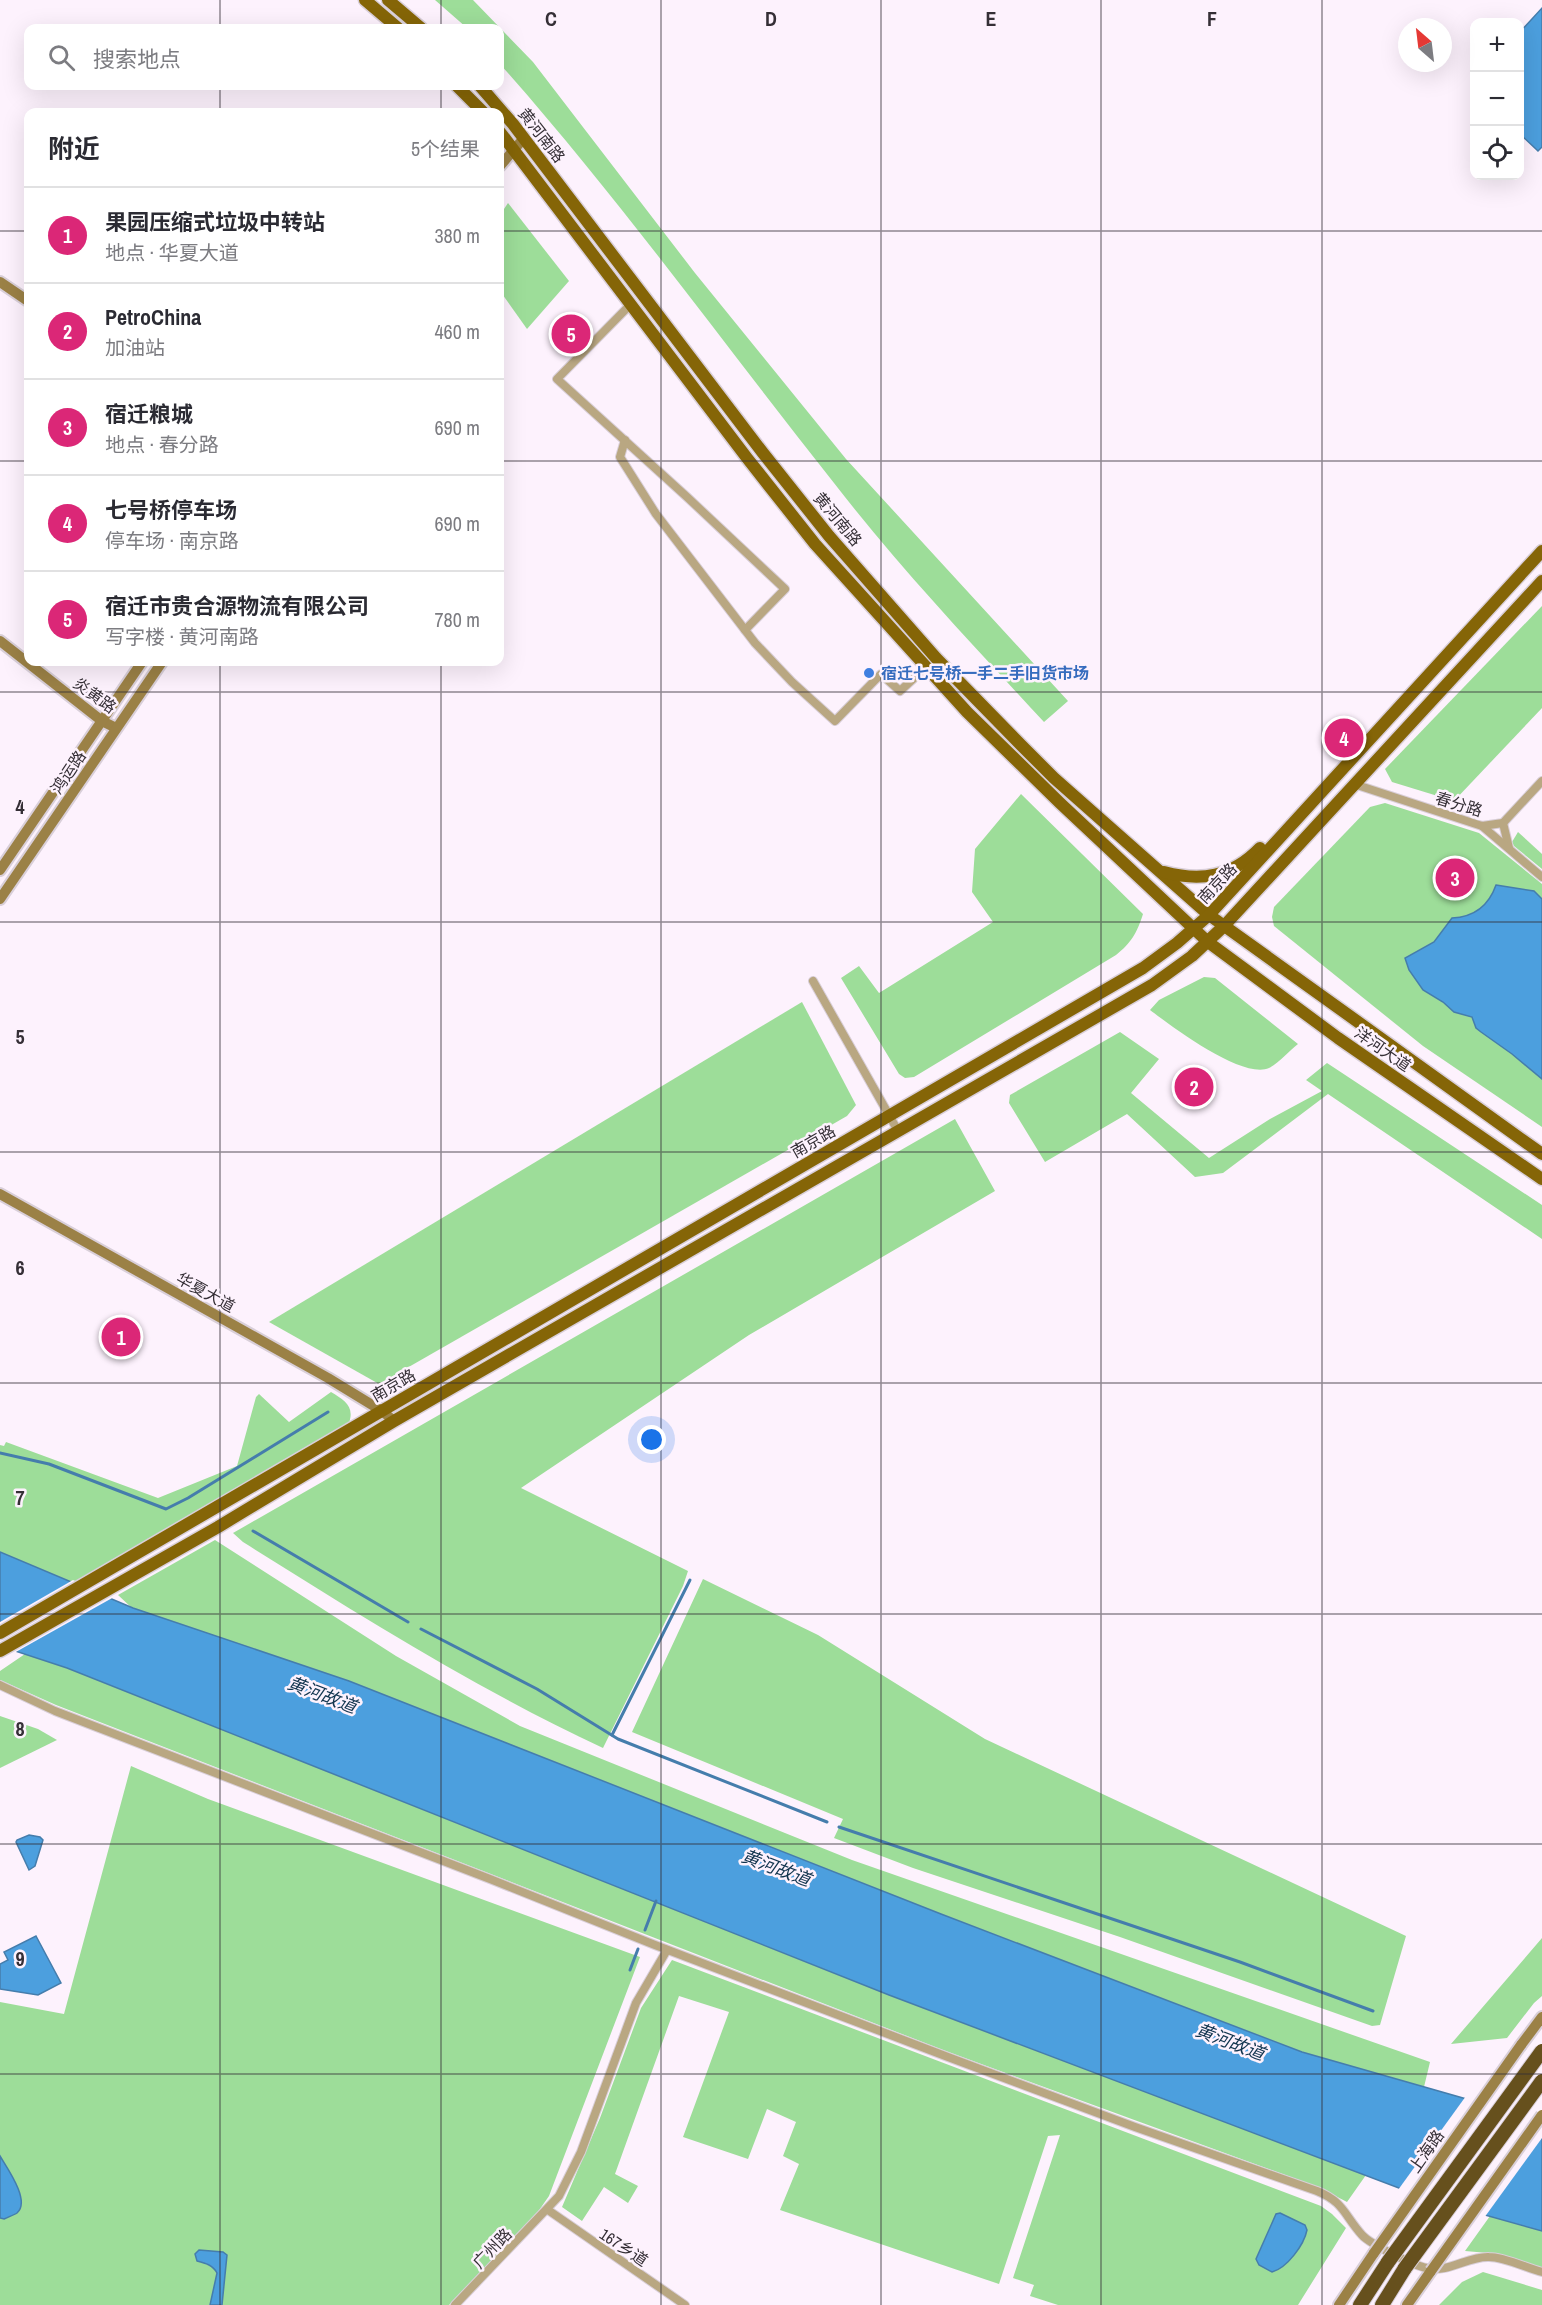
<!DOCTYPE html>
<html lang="zh">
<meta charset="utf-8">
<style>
body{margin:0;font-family:"Archivo Narrow","Noto Sans SC",sans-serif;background:#f7f7f7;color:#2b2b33}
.controls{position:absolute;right:18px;top:18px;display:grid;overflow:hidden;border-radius:12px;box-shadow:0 6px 24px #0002}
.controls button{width:54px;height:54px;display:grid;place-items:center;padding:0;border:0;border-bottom:2px solid #e1e1e2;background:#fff;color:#2b2b33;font:30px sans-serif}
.compass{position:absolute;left:1398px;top:18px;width:54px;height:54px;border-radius:50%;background:#fff;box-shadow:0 6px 24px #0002;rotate:332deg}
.you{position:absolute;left:652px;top:1440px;width:21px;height:21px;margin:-15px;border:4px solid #fff;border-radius:50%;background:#1a73e8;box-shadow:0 0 0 9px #1a73e833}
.badge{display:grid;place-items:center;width:39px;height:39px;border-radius:50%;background:#db2777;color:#fff;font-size:20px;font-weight:700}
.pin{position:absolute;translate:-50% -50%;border:3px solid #fff;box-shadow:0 2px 6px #0006}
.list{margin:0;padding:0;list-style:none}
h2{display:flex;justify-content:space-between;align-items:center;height:78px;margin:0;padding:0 24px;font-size:26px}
h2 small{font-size:20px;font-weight:400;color:#7c7c81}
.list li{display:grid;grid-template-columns:39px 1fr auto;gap:18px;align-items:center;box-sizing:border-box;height:96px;padding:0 24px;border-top:2px solid #e1e1e2}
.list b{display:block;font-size:22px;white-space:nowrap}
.list p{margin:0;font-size:20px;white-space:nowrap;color:#7c7c81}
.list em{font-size:20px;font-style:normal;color:#7c7c81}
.icon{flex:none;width:33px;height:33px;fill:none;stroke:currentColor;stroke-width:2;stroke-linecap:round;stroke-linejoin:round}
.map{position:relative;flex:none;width:1542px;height:2305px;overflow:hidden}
.search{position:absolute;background:#fff;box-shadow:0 6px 24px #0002;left:24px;top:24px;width:480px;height:66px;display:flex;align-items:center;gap:15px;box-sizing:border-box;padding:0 21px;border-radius:12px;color:#7c7c81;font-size:22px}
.panel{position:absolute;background:#fff;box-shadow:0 6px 24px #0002;left:24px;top:108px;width:480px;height:558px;border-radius:12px}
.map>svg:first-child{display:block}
.green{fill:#9ddd99}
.water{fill:#4c9fde;stroke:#457dac;stroke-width:1.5}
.pier{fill:#fdf2fd}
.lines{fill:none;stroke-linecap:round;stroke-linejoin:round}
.stream{stroke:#457dac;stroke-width:3}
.street-casing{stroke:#d9cfd9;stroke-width:10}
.secondary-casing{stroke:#d9cfd9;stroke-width:14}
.primary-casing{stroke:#d9cfd9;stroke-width:15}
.highway-casing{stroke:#d9cfd9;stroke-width:16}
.street{stroke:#b9a782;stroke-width:8}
.secondary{stroke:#9b8146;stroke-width:10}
.primary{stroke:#856507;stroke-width:12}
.highway{stroke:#66501d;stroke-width:14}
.secondary-bridge-casing{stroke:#d9cfd9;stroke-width:14;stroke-linecap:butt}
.highway-bridge-casing{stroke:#d9cfd9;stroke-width:16;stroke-linecap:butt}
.secondary-bridge{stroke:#9b8146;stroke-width:10}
.highway-bridge{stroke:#66501d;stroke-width:14}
.grid{fill:none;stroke:#352f36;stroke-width:1.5;stroke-opacity:0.55}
.shop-dot{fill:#3f7fe0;stroke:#fdf2fd;stroke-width:2}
.labels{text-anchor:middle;stroke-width:5;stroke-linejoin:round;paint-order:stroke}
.street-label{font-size:16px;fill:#352f36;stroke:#fdf2fd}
.shop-label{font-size:16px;font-weight:bold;fill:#366cbe;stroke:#fdf2fd;text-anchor:start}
.water-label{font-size:18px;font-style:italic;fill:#11344e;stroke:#fdf2fd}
.grid-label{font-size:20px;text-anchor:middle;font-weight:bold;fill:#352f36;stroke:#fdf2fd;stroke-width:5;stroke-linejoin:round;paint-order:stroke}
</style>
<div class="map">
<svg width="1542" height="2305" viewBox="0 0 1542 2305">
<rect width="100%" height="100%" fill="#fdf2fd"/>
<g class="green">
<path d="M435,0h38l60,62 162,211 151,186 222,242 -24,21c-72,-78 -145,-155 -210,-239 -111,-140 -215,-285 -334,-419v-36h-33z"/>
<path d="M508,203l61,78 -42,48 -27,-38v-76z"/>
<path d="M1542,606v102l-88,93 -62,-19 -7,-13z"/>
<path d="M1021,794l122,120c-6,19 -12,29 -27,41l-202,122 -9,1 -6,-4 -58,-96 18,-12 20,27 114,-71 -21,-30 3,-43z"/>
<path d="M1385,803l94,30 63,51v243l-119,-81 -149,-120 -2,-9 2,-10 96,-100z"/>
<path d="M1518,832l24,22v15l-28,-23 -2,-4z"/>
<path d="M1204,977l11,1 83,66c-9,7 -19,19 -29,24 -26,12 -98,-42 -119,-58l9,-10z"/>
<path d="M802,1002l54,103 -9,11 -468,268 -110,-62z"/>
<path d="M1120,1032l39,27 -28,34 78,65 61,-39 52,-28 -16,-11 21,-17 215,142v34l-214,-145 -105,79 -28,4 -68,-63 -82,48 -36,-59 1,-8z"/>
<path d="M955,1119l40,72 -246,144 -228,153 167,83 -5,15 -80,162c-126,-59 -242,-132 -360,-206l-10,-9z"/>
<path d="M331,1392c13,8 24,14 18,31l-275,161 -74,-32v-107l4,1 2,-4 152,56 79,-32 19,-69 3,-3 30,28z"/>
<path d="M215,1540l181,116 124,70 332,134 578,202 -6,25 -122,-35 -361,-138 -592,-233 -216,-72 -15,-14z"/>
<path d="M703,1579l115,56 167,104 421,197 -26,89 -8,1 -252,-89 -207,-69 -79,-30 9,-19 -211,-87z"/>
<path d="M25,1654l42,14 822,327 477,180 -19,27 -29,-15 -375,-137 -887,-345 -56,-25v-9z"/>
<path d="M0,1716l38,13 19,11 -57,28z"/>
<path d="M131,1766l77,33 432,158 -91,239 -14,20 -86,89h-449v-303l64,12z"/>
<path d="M1542,1938v58l-8,7 -27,35 -56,6z"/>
<path d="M672,1960l649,246 11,8 14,14 -48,77h-240l-28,-9 4,-11 -21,-7 47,-143 -12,1 -49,148 -219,-74 19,-46 -16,-8 13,-34 -29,-13 -19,50 -65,-22 46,-125 -50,-16 -64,178 23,12 -10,17 -24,-16 -22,34 -20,-14 38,-89 41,-110z"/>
<path d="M1490,2216l52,15v37l-54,-15 -23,-2z"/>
<path d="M1483,2272l59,18v15h-103l23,-23z"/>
</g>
<g class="water">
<path d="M1542,8v139l-4,4 -18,-17v-102z"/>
<path d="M1496,885l38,6 8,8v180l-30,-25 -31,-22 -5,-4 -4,-11 -18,-5 -11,-10 -20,-12 -14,-20 -4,-12 29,-16 18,-24c22,-1 37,-13 44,-33z"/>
<path d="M0,1552l133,56 216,73 592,233 361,138 175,50 65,30v99l-114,-32 -539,-204 -822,-327 -67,-22z"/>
<path d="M29,1835l11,2 3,3 -8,26 -6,4 -13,-28 1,-2z"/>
<path d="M36,1936l25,47 -23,12 -38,-6v-25l8,-4 -4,-8z"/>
<path d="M0,2156c7,12 31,45 17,57 -3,2 -9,4 -13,6l-4,-1z"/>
<path d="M1280,2213l25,12 2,5c-3,15 -20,38 -35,42l-13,-7 -3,-6 20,-45z"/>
<path d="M199,2250l24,2 4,3 -5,50h-12l7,-32c-4,-8 -12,-10 -20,-12l-2,-7z"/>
</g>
<g class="pier">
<path d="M73,1580l41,17 -100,56 -14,-4v-27z"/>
<path d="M1466,2096l12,3 64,30v9l-58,80 -56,-16 -30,-12z"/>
</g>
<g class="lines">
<g class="stream">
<path d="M0,1453l49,11 117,45 22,-11 140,-86"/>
<path d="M253,1531l155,91"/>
<path d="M421,1629l116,60 81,50 209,83"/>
<path d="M612,1735l78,-155"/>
<path d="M839,1827l401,135 133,49"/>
<path d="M645,1930l11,-29"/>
<path d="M630,1970l8,-21"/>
</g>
<g class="street-casing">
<g id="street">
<path d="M630,305l-73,74 130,118 98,92 -40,41"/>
<path d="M625,440l-5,17 36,57 99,129 37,39 43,39 46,-47 19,17 25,-23"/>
<path d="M1354,784l128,42 21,-3 39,-42"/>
<path d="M1503,823l6,25"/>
<path d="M1482,826l60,51"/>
<path d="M813,981l85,150"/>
<path d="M0,1685l55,26 435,168 165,66 293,112 187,70 182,64c27,11 27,24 45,44 8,9 52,31 65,33 22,5 41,-12 62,-11 15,0 38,11 53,15"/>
<path d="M548,2210l137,95"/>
<path d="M455,2305l104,-109 22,-44 55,-149 31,-53"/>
</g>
</g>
<g class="secondary-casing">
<g id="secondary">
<path d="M500,166l24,-28"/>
<path d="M0,282l28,19"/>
<path d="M0,641l102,80 14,7"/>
<path d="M0,870l142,-208"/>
<path d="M0,899l162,-237"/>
<path d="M0,1194l328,184 54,33 12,10"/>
<path d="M1521,2045l21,-28"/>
<path d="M1339,2305l35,-52"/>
<path d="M1407,2305l24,-34"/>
</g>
</g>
<g class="primary-casing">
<g id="primary">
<path d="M365,0l33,28"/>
<path d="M388,0l33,28"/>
<path d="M457,86l26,26"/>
<path d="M480,86l33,38 250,329 66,83 107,122 85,87 33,33 155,137 333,239"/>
<path d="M500,132l247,326 68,86 152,168 93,91 148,139 130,96 204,141"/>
<path d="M1164,872c37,10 68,5 96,-24"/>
<path d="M0,1633l1143,-665 34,-25 32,-28 333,-364"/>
<path d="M0,1651l218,-124 176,-106 758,-436 40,-29 32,-30 318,-345"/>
</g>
</g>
<g class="highway-casing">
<g id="highway">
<path d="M1360,2305l28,-43"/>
<path d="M1382,2305l23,-37"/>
</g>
</g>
<use href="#street" class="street"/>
<use href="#secondary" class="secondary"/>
<use href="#primary" class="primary"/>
<use href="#highway" class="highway"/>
<g class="secondary-bridge-casing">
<g id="secondary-bridge">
<path d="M1374,2253l147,-208"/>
<path d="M1431,2271l111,-156"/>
</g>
</g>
<g class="highway-bridge-casing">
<g id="highway-bridge">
<path d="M1388,2262l154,-211"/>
<path d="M1405,2268l137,-187"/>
</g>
</g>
<use href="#secondary-bridge" class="secondary-bridge"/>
<use href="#highway-bridge" class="highway-bridge"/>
</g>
<path class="grid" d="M220,0v28M441,0v28M661,0v2305M881,0v2305M1101,0v2305M1322,0v2305M220,86v26M441,86v26M0,231h28M500,231h1042M0,461h28M500,461h1042M220,662v1643M441,662v1643M0,692h1542M0,922h1542M0,1152h1542M0,1383h1542M0,1614h1542M0,1844h1542M0,2074h1542"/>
<circle class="shop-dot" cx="869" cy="673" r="6"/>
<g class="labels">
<g class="street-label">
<text transform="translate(542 135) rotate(52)" y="6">黄河南路</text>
<text transform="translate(838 519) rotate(50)" y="6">黄河南路</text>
<text transform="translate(95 695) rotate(36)" y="6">炎黄路</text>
<text transform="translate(68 772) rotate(-56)" y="6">鸿运路</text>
<text transform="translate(1459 804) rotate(17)" y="6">春分路</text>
<text transform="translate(1217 883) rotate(-47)" y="6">南京路</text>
<text transform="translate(1383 1049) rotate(35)" y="6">洋河大道</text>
<text transform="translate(813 1141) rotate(-30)" y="6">南京路</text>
<text transform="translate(206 1292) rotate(29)" y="6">华夏大道</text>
<text transform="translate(393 1385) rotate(-30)" y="6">南京路</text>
<text transform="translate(1426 2151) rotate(-55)" y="6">上海路</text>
<text transform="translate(624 2247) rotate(34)" y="6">167乡道</text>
<text transform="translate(492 2248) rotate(-46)" y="6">广州路</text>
</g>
<g class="shop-label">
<text x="881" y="679">宿迁七号桥一手二手旧货市场</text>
</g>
<g class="water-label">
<text transform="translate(322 1695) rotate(21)" y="6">黄河故道</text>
<text transform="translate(776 1868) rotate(21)" y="6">黄河故道</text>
<text transform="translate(1230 2042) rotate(21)" y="6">黄河故道</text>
</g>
</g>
<g class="grid-label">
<text x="551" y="26">C</text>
<text x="771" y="26">D</text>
<text x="991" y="26">E</text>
<text x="1212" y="26">F</text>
<text x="20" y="814">4</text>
<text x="20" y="1044">5</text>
<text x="20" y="1275">6</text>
<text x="20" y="1505">7</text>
<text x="20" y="1736">8</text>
<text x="20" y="1966">9</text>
</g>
</svg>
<div class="controls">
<button>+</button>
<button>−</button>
<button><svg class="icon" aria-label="locate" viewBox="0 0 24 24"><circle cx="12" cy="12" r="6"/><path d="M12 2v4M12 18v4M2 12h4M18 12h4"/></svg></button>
</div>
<svg class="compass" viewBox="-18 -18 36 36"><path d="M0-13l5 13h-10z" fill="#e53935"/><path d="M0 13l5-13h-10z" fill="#7c7c81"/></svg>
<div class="you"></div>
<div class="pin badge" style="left:121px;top:1337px">1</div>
<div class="pin badge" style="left:1194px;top:1087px">2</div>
<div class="pin badge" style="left:1455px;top:878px">3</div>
<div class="pin badge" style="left:1344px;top:738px">4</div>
<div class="pin badge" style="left:571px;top:334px">5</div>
<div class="search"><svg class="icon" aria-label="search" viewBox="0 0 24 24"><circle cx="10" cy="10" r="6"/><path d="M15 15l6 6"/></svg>搜索地点</div>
<section class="panel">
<h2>附近<small>5个结果</small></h2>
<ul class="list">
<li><span class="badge">1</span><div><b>果园压缩式垃圾中转站</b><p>地点 · 华夏大道</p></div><em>380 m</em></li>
<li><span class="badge">2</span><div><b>PetroChina</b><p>加油站</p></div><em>460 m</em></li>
<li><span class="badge">3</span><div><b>宿迁粮城</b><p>地点 · 春分路</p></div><em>690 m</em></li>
<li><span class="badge">4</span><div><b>七号桥停车场</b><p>停车场 · 南京路</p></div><em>690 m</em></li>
<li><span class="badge">5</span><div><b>宿迁市贵合源物流有限公司</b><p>写字楼 · 黄河南路</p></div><em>780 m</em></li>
</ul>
</section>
</div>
